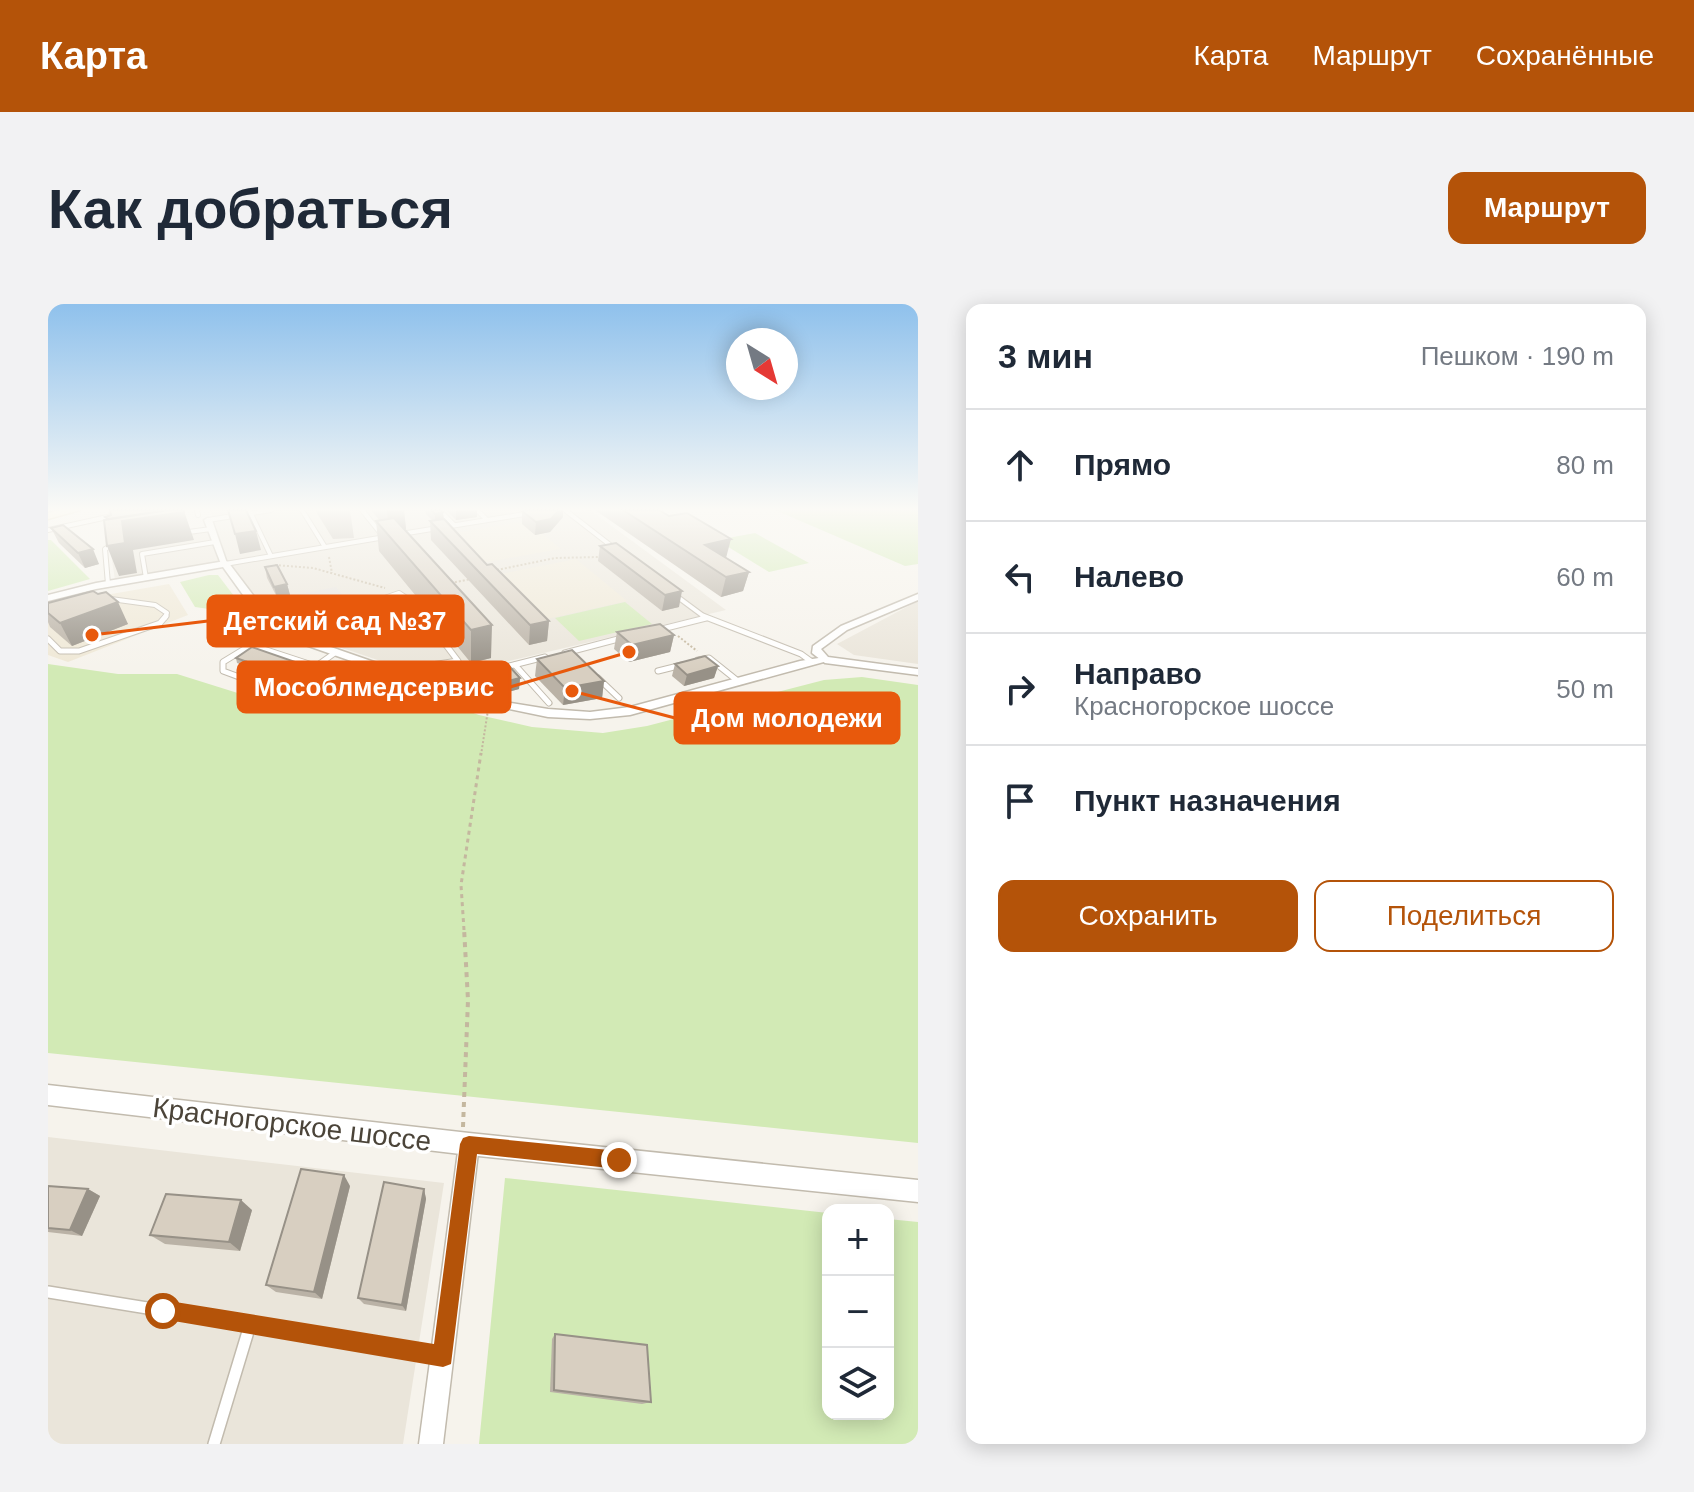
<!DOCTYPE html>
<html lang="ru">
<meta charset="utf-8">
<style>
body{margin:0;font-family:Arial,sans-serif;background:#f2f2f3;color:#1f2937}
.controls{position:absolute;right:24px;bottom:24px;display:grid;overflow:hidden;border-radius:16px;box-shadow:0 4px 20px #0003}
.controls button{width:72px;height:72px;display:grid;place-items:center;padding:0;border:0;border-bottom:2px solid #e0e1e3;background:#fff;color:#1f2937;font:40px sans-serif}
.compass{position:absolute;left:678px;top:24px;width:72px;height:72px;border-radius:50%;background:#fff;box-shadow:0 4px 20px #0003;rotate:143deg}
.stop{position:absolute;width:24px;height:24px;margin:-18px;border:6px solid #b45309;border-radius:50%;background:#fff}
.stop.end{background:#b45309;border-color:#fff;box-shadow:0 2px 8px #0008}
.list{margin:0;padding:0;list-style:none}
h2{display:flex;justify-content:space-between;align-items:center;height:104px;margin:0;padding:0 32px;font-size:34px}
h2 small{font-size:26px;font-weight:400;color:#747a83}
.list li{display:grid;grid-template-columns:52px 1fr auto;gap:24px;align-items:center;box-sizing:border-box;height:112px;padding:0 32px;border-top:2px solid #e0e1e3}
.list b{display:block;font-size:30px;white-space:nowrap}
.list p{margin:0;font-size:26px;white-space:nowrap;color:#747a83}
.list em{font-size:26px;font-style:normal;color:#747a83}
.actions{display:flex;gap:16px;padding:24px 32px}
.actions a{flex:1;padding:18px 0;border:2px solid #b45309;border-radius:16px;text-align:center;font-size:28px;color:#b45309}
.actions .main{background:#b45309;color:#fff}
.icon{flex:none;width:44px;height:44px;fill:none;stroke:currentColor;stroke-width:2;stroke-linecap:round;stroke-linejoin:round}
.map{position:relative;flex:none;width:870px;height:1140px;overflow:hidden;border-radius:16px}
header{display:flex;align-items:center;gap:48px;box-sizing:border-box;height:112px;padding:0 40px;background:#b45309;color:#fff}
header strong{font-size:38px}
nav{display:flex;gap:44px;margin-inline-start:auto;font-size:28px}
.intro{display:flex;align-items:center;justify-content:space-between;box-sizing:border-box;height:192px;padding:0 48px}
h1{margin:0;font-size:56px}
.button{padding:20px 36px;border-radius:16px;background:#b45309;color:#fff;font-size:28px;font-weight:700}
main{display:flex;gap:48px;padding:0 48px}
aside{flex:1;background:#fff;border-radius:16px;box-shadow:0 4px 20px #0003}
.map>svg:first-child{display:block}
.residential{fill:#eae5da}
.industrial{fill:#e6e2dd}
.education{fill:#efe8d6}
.green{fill:#d2eab5}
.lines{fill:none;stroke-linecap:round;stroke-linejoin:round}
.service-far2-casing{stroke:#c2bbae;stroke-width:6}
.service-far1-casing{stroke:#c2bbae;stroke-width:7}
.service-casing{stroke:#c2bbae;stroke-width:14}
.minor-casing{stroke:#c2bbae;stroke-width:3}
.tertiary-casing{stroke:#c2bbae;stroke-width:3}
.secondary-casing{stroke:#d6c79b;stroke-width:3}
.path-far2{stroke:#c4b79f;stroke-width:2;stroke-dasharray:2 2;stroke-linecap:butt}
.path-far1{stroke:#c4b79f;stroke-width:3;stroke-dasharray:4 4;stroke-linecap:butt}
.path{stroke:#c4b79f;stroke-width:4;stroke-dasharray:5 5;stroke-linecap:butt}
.service-far2{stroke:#fff;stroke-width:4}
.service-far1{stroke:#fff;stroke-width:5}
.service{stroke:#fff;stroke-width:11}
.minor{fill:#fff;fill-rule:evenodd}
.tertiary{fill:#fff;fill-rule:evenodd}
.secondary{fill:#fff3cd;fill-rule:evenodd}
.wall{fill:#bab2a6}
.shaded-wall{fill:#979187}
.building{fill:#d8cfc1;stroke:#979187;stroke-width:2}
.route{fill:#b45309}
.labels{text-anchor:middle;stroke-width:7;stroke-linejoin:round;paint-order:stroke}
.near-street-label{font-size:28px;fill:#4b4439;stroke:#fff}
.leader{fill:none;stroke:#e8590c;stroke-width:3}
.callout-dot{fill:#e8590c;stroke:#fff;stroke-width:3}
.callout{fill:#e8590c;stroke:#e8590c;stroke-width:3}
.callout-label{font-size:26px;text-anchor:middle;font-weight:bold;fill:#fff}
</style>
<header>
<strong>Карта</strong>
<nav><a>Карта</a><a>Маршрут</a><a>Сохранённые</a></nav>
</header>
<div class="intro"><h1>Как добраться</h1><a class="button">Маршрут</a></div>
<main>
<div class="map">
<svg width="870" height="1140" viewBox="0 0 870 1140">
<rect width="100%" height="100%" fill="#f6f3ec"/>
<g class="residential">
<path d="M162,206h324l8,6 48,-6 136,100 -293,69 -146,-50 -20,-15 -39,-53 -113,19 -4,-27 17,-10 89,-14z"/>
<path d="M870,297v63l-64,-9 -17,-11z"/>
<path d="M0,833l396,46 -41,261h-355z"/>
</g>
<g class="industrial">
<path d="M288,283l14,19 -73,14 -14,-19z"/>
<path d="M311,314l11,25 -25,6 -29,-10 -8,-9z"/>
</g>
<g class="education">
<path d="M479,217l33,28 -78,14 -28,-30z"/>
<path d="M528,255l51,42 -80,18 -46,-45z"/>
<path d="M121,280l19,31 -120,47 -20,-7v-50z"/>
</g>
<g class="green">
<path d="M727,206h143v54l-13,2z"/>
<path d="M707,229l54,30 -40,9 -52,-32z"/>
<path d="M0,236h3l39,39 -42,12z"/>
<path d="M161,271h9l16,21v5l-25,8 -14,-2 -15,-25z"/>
<path d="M577,298l27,22 -73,17 -24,-23z"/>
<path d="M0,360l70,10h59l99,31 22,-2 44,-27 20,-2 117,41 53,12 71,6 44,-7 177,-46 38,-3 56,8v458l-870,-90z"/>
<path d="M457,874l323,35v201h60v-195l30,3v222h-439z"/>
</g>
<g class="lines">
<g class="service-far2-casing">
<g id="service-far2">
<path d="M149,206l1,5"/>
<path d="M254,206l23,37"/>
<path d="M314,206l20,25"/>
<path d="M391,206l15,15"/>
<path d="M429,206l10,10"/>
<path d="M517,206l49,38"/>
<path d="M202,208l21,44"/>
<path d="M160,216l63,-10"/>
<path d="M0,226l64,-14"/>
<path d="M133,229l30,-4"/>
<path d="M353,230l130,-21"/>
<path d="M177,260l160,-27"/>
<path d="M98,274l-4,-24 73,-12"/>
<path d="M60,280l-3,-35 9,-5"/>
<path d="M627,291l31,23"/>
<path d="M63,295l44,6 12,8 -2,5"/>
<path d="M279,314l72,-25 15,10 11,15"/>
</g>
</g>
<g class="service-far1-casing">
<g id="service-far1">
<path d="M655,312l98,38 11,8"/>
<path d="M610,326l48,-12"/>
<path d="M236,329l49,-17"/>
<path d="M0,335l12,12h19l81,-28 6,-7"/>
<path d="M199,336l4,5 -28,17v9l57,21 56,-40"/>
<path d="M203,341l64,21"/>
<path d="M517,349l57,-15"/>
<path d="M650,356l11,-2 30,24"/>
<path d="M467,361l34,38"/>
<path d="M344,367l66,-10 -34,-45"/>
<path d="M610,367l24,-6"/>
<path d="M550,374l21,20"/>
<path d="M427,379l14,19"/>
<path d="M386,381l111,-28"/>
</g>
</g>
<g class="service-casing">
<g id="service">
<path d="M0,988l389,63"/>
<path d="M166,1140l36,-119"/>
</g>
</g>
<g class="minor-casing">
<g id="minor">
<path d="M160,214l4,2 16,46 -7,-2 -17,-44z"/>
<path d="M870,290v6l-71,30 -26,19 7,8 90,12v6l-93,-12 -13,-10 1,-7 28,-20z"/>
<path d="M421,830l7,3 3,7 -36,300h-24l40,-300 3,-7z"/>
</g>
</g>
<g class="tertiary-casing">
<g id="tertiary">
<path d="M177,257l3,1 44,58 30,17 121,42 82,23 43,7 42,3 40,-5 170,-46 25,-4 6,3 -201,55 -40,4 -42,-2 -91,-19 -163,-57 -30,-17 -41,-57 -127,22 -48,12v-6l48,-12z"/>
<path d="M0,781l421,48 449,47v22l-449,-47 -421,-50z"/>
</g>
</g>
<g class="secondary-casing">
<path id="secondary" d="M12,206h20l-32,9v-6z"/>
</g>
<g class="path-far2">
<path d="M281,253l3,16"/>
<path d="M227,261l38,3 72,20"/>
<path d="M449,266l58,-12 44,-1"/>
<path d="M403,279l20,-4"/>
<path d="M630,332l19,15"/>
<path d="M433,451l7,-45"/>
</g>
<path class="path-far1" d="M416,626l-3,-45 20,-132"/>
<path class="path" d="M415,823l5,-127 -4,-72"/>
<use href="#service-far2" class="service-far2"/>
<use href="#service-far1" class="service-far1"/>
<use href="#service" class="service"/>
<use href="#minor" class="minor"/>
<use href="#tertiary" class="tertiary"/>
<use href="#secondary" class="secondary"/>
</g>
<g class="wall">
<path d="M267,206h35l4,28 -21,1z"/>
<path d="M323,206h33l2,19 -2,1 87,128 -20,5 -92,-112 -3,-30h4z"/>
<path d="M377,206h17l2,9 43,46 62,56 -2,20 -18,4 -98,-105 -1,-19h3l-7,-7z"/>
<path d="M398,206h31v7l-21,3z"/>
<path d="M479,206h36v7l-13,15 -15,3 -13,-11v-13z"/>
<path d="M547,206h64l67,48 23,14 -6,19 -22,6z"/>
<path d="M3,224l48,36 -14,4 -26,-25z"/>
<path d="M568,239l63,64 -17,4 -64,-50 2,-15z"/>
<path d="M217,263l22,17 3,11 -13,2 -10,-19z"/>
<path d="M50,290l30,30 -56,22 -22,-19 -2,-5v-19z"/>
<path d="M569,328l57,3 -4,17 -41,10 -15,-13z"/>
<path d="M188,354l66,12 -16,11 -49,-18z"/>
<path d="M489,355l67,22 -2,17 -39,7 -28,-29z"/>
<path d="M627,360l43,2 -4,12 -30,8 -12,-10z"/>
<path d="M447,367l25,7 -1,11 -15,4 -9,-10z"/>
<path d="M0,882l40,3 12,7 -18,40 -34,-4z"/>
<path d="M302,882l-28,113 -46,-7 -10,-7z"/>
<path d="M376,885l2,10 -20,112 -42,-7 -6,-6z"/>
<path d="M204,906l-12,41 -75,-7 -15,-9z"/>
<path d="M507,1030l96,68 -9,2 -92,-12 2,-53z"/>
</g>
<g class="shaded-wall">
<path d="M339,206h17l2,19 -17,3z"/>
<path d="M408,206h21v7l-21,3z"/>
<path d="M511,206h4v7l-13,15 -15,3 1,-13z"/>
<path d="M136,207l10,29 -61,10 4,23 -18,3 -12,-30 15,-25z"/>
<path d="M395,208l1,10 -9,1v-9z"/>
<path d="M208,227l5,19 -21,4 -5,-20z"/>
<path d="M683,235l-5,19 -21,-13z"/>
<path d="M45,245l6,15 -14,4 -7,-15z"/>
<path d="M701,268l-6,19 -22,6 5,-20z"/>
<path d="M239,280l3,11 -13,2 -3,-10z"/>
<path d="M634,287l-3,16 -17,4 3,-16z"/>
<path d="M70,298l10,22 -56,22 -12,-23z"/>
<path d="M501,317l-2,20 -18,4 1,-20z"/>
<path d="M444,321l-1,33 -20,5v-33z"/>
<path d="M626,331l-4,17 -41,10 3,-17z"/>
<path d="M253,360l1,6 -16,11 -2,-6z"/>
<path d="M670,362l-4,12 -30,8 3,-11z"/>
<path d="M472,374l-1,11 -15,4v-11z"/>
<path d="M556,377l-2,17 -39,7 2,-17z"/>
<path d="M296,871l6,11 -28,113 -8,-7z"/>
<path d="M40,885l12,7 -18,40 -12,-6z"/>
<path d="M376,885l2,10 -20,112 -4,-6z"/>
<path d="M193,896l11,10 -12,41 -11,-9z"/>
</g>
<g class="building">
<path d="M62,206h59l-61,9 -3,-2 6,-2z"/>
<path d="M121,206h15v2l-62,9 3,22 -18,3 -3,-26z"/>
<path d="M180,206h18l10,21 -21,3z"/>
<path d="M383,206h11l1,2 -8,2z"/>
<path d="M479,206h32l-8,9 -15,3 -14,-11z"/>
<path d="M575,206h36l10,6 18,-3 44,26 -26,6 44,27 -23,5z"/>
<path d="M346,214l98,107 -21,5 -95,-109z"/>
<path d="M396,215l43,46 5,-1 57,57 -19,4 -100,-104z"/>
<path d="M15,221l30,24 -15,4 -27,-25z"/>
<path d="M568,239l66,48 -17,4 -65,-49z"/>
<path d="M229,261l10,19 -13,3 -9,-20z"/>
<path d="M45,287l5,3 8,-2 12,10 -58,21 -12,-10v-10z"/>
<path d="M612,320l14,11 -42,10 -15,-13z"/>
<path d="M204,343l49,17 -17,11 -48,-17z"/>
<path d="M524,346l32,31 -39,7 -28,-29z"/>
<path d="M657,352l13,10 -31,9 -12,-11z"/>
<path d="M462,363l10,11 -16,4 -9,-11z"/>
<path d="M253,865l43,6 -30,117 -48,-7z"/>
<path d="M336,878l40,7 -22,116 -44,-7z"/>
<path d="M0,882l40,3 -18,41 -22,-2z"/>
<path d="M118,890l75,6 -12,42 -79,-7z"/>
<path d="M507,1030l92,11 4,57 -97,-12z"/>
</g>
<linearGradient id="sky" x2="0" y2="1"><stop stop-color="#8fc1ec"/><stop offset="0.56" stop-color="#fbfaf6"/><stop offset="1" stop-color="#fbfaf6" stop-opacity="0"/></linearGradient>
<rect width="870" height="366" fill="url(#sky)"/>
<path class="route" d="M421,832l150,15 6,3 3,6 -3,6 -6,3 -142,-15 -26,210 -8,3 -287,-49 -3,-7 3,-8 7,-3 271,44 26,-200 3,-6z"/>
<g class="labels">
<g class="near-street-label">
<text transform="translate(244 820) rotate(7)" y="10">Красногорское шоссе</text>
</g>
</g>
<path class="leader" d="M44 331L160 317M581 348L462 383M524 387L627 414"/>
<g class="callout-dot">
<circle cx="44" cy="331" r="8"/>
<circle cx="581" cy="348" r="8"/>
<circle cx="524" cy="387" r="8"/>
</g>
<g class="callout">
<rect x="160" y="292" width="255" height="50" rx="8"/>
<rect x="190" y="358" width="272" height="50" rx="8"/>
<rect x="627" y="389" width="224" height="50" rx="8"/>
</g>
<g class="callout-label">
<text x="287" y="326">Детский сад №37</text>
<text x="326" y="392">Мособлмедсервис</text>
<text x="739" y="423">Дом молодежи</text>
</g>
</svg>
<div class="controls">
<button>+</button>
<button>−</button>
<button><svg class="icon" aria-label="layers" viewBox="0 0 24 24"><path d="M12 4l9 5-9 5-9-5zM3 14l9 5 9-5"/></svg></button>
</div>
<svg class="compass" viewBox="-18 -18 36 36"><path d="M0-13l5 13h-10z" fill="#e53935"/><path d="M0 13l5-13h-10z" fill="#747a83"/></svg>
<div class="stop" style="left:115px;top:1007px"></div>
<div class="stop end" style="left:571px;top:856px"></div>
</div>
<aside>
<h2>3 мин<small>Пешком · 190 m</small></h2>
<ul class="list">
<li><svg class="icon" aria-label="ahead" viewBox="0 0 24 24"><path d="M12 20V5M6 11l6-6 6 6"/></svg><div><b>Прямо</b></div><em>80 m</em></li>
<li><svg class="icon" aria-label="left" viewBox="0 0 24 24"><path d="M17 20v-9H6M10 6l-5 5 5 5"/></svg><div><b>Налево</b></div><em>60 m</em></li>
<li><svg class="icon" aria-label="right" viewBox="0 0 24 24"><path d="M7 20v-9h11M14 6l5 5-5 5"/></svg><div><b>Направо</b><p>Красногорское шоссе</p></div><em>50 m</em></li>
<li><svg class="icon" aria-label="arrive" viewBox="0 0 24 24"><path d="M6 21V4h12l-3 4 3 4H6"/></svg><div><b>Пункт назначения</b></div></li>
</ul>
<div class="actions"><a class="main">Сохранить</a><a>Поделиться</a></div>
</aside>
</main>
